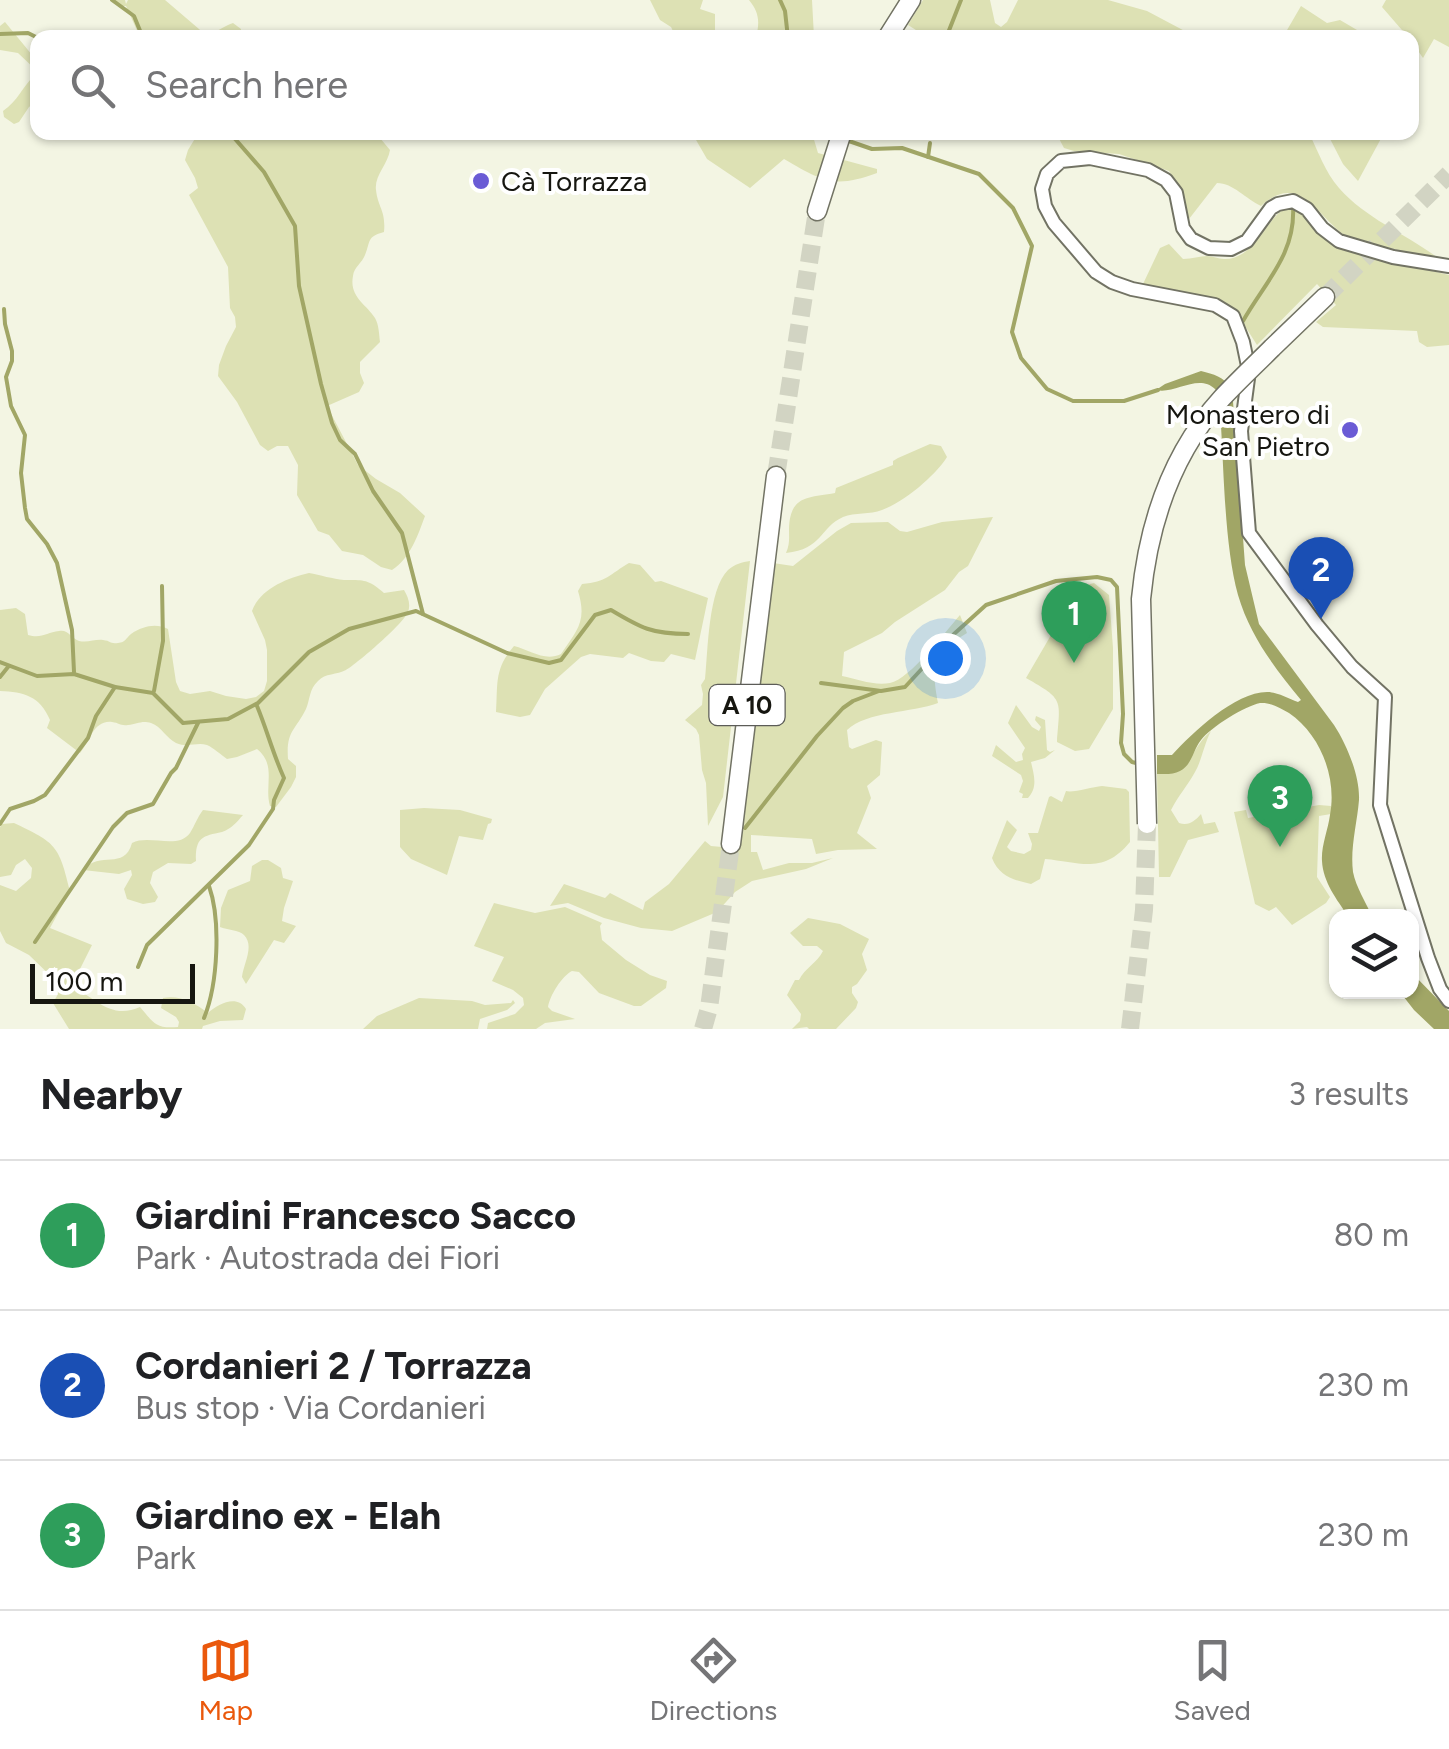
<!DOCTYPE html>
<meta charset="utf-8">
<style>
body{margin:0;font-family:Figtree,sans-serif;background:#f6f6f6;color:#202124}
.controls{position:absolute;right:30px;bottom:30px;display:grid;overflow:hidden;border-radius:20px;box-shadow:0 2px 8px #0004}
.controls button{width:90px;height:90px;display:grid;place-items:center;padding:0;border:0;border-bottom:2px solid #e0e0e0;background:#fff;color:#202124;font:50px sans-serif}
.scale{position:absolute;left:30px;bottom:25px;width:165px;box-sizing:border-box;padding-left:10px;border:5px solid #161610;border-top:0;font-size:28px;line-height:35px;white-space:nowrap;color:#161610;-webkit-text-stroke:8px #fff;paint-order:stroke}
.you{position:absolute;left:945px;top:658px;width:35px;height:35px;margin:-25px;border:8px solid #fff;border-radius:50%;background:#1a73e8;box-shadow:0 0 0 15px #1a73e833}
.badge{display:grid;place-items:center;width:65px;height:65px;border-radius:50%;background:#ea580c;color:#fff;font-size:32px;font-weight:700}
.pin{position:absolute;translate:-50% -82px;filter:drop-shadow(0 2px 5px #0008)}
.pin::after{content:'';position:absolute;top:52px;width:35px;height:30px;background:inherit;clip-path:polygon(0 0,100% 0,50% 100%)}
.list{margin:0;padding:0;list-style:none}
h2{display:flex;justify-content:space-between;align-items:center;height:130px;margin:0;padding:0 40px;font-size:42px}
h2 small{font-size:32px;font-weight:400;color:#757577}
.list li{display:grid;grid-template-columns:65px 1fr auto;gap:30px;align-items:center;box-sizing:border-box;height:150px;padding:0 40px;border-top:2px solid #e0e0e0}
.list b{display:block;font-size:38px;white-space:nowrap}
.list p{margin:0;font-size:32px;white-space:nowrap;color:#757577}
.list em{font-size:32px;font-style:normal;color:#757577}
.icon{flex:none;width:55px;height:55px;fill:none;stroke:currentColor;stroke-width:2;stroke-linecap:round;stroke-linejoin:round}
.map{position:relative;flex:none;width:1449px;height:1029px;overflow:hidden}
.search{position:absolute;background:#fff;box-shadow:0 2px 8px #0004;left:30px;right:30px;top:30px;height:110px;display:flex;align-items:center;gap:25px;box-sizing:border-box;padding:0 35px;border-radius:20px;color:#757577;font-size:38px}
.sheet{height:580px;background:#fff}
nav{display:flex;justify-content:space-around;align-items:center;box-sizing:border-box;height:140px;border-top:2px solid #e0e0e0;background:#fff;font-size:28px;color:#757577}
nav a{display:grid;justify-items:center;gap:5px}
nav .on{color:#ea580c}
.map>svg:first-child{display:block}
.green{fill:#dde1b4}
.water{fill:#a1a666}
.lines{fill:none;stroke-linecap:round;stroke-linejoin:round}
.stream{stroke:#a1a666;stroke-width:4}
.motorway-tunnel{stroke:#d2d4c3;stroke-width:18;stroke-dasharray:18 9;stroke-linecap:butt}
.tertiary-casing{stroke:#727364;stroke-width:16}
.motorway-casing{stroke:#727364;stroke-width:21}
.tertiary{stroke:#fff;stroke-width:12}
.motorway{stroke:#fff;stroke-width:18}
.motorway-bridge-casing{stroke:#727364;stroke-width:21;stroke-linecap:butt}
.motorway-bridge{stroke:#fff;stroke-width:18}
.poi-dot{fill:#6a5bd5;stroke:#fff;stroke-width:4}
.labels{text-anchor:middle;stroke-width:8;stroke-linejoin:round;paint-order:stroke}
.shield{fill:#fff;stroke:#5c5c58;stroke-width:2.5}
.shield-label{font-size:25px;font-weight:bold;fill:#161610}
.poi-label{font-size:28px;fill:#161610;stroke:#fff;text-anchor:start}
</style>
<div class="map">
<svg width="1449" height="1029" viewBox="0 0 1449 1029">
<rect width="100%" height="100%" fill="#f3f5e3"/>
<g class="green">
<path d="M114,0h11l1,4 2,-4h37l41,35c10,-2 16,-8 27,-12l8,6v8h-101l-14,-31h-5z"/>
<path d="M650,0h53l-3,9 15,5v23h-39l-5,-10 -11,-7z"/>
<path d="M749,0h63l2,37h-58c4,-15 3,-25 -7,-37z"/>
<path d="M923,0h67l5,23 6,4 6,-5 11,-22h90l39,11 49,26h-269l-19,-12z"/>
<path d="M1386,0h63v47l-15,-8 -11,19 -11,-16v-4l-4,-1 -26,-30z"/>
<path d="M1301,6l26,17 13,-3 29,17h-86z"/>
<path d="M5,22l32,39v40l-8,6 -10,15 -5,2 -10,-7 -1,-6c15,-10 19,-24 32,-36l1,-5 -18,-17 -18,-3v-24z"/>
<path d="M199,132l70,1 10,5 10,1 8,-6 60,-1 15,3 8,3 10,12c-2,14 -16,26 -14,40 2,18 10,20 8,42 -18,5 -13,9 -19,23 -3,8 -11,12 -12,21 -4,21 13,28 22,42 4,7 4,16 5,24l-20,20v11l4,10 -5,9 -32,14 31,59 18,14 24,14 25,23c-7,19 -15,43 -33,54l-11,-3 -18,-12 -21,-4 -13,-16 -11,-4 -21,-36 1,-30 -10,-19h-11l-9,5 -8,-6 -23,-43 -19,-26 1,-11 7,-19 10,-19 -1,-10 -5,-9 -2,-41 -39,-72 9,-7 -3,-10 -10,-18 3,-10z"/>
<path d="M692,133h120l6,20 59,16v4c-43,16 -55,8 -93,-14l-34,29 -43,-29z"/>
<path d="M1056,133h253c9,18 16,39 30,55 28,32 70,47 103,73l-93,-23c-30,-17 -48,-69 -88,-32 -15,-7 -28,-23 -44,-23l-28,36 -4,-3 -5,-28 -11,-17 -50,-17 -45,-3 -10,-3z"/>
<path d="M1327,133h57l-26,48 -15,-17z"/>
<path d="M1285,208h11l8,5 19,25 20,12 106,25v70l-22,2 -8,-5 -2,-11 -94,-4 -7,-5 20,-17 -19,-21 -60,61 -21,-33 -11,-10 -82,-18 17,-36 9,-4 14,15c9,0 17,-3 24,-3 6,0 11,3 17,3 29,1 40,-37 61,-51z"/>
<path d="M930,444l11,2 6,11c-12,19 -43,45 -65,53 -12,5 -27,2 -39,7 -24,11 -20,32 -57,36 4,-9 3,-15 3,-24 1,-34 19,-31 46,-36l1,-5 57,-23v-4l5,-3z"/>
<path d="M993,517l-25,49 -9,6 -14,18 -50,32 -13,11 -38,19 -2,24c15,3 32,10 48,7 20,-4 55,-51 70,-68l7,18c-35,21 -36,32 -29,70 -26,10 -71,8 -91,27l2,17 3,2 24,-9 6,2 -2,33 -13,11 4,12 -14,35 20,16 -39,1 -22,4 -4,-15 -61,-4v17h6l6,18 26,-7h23l21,-5 -27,11 -54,12 -17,11 -18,20 -45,19 -31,-3 -37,-10 -36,-15 -18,3 14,-22 41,14 5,-5 33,17 2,-8 24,-18 36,-43 6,5 11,1 1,4 10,2 5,-2 3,-8 32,-280 20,3 44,-35 14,-8 37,-1 12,9 7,1 35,-10z"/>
<path d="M750,561l-27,236 -15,29 -2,-43 -4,-13 -3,-35 -3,-6 -11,-9 17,-15 1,-11 -2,-9 4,-6c3,-28 3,-89 23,-109 7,-6 14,-8 22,-9z"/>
<path d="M629,563l11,2 15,17 6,-1 47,17 -13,62 -24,-6 -7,8 -13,-1 -22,-8 -6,5 -33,-4 -9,3 -36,32 -15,26 -10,2 -24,-5c2,-29 -2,-43 18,-66 16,4 31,16 47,8 17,-25 26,-33 17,-63l4,-7c25,-2 28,-10 47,-21z"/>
<path d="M309,573c11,2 24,6 35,7 20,0 24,-1 40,13l20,-3c4,7 7,14 4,22 -3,10 -51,52 -62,58 -9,5 -21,3 -28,11 -9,8 -8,19 -12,28 -11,22 -20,22 -18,50l8,7v11l-5,10 -15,20 -6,-1c-6,-20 7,-41 -13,-57l-20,8 -10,2c-6,-4 -13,-11 -20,-14 -11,-3 -19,3 -31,-2 -10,-5 -14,-16 -25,-20 -9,-3 -14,1 -23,2 -8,1 -8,-2 -16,-3 -19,-2 -22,20 -32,31l-33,-25 3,-8c-10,-24 -26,-28 -50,-29v-81l16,-2 9,6 3,21c14,4 19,-3 31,-4 9,-2 12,7 20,10 9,2 16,-2 24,-1 9,1 6,4 15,3 8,-1 7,-4 13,-9 12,-8 25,-11 37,-5l8,53 4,9 10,3 20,-3 16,5 20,3 10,-2 8,-6 3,-10v-31l-2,-10 -13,-29c8,-22 35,-33 57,-38z"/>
<path d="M1094,583l15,12 4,53v61l-24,40 -14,2 -18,-9c3,-43 8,-42 -31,-64l53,-91z"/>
<path d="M1016,705l16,22 7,4 2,-4 -6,-7 1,-4 9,4 2,30 3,2 5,-2 -10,8 -14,4c3,13 7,25 -3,36h-6l1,-4 -4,-2 4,-11 -2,-6 -29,-19 4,-11 20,17 7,-2 -1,-6 3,-6 -17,-25z"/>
<path d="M1211,731c-7,13 -9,29 -16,41 -7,13 -17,24 -24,38l8,13c10,3 16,-2 22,-9l3,10 11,-2 4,10 -31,8 -18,37h-11l-2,-103c36,2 31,-24 54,-43z"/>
<path d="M1102,786l24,3 3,3 1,50c-27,33 -50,20 -85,17l-5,20 -9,5c-18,-4 -32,-8 -39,-26l15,-38 10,10 -10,17 4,4 13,3 7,-4 1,-6 -4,-11h10l11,-36 2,-1 11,6 4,-11c7,2 26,-4 36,-5z"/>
<path d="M1319,805l12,1v8l-12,2 -2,61 13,20 -4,6 -34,22 -16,-18 -7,4 -14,-7 -21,-92 12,-2 2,8z"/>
<path d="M424,808l36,2 32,9 -1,4 -3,1 -5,16 -24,-4 -12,39 -36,-16 -11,-12v-37z"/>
<path d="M203,810l40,5c-6,7 -12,14 -21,17 -19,4 -27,5 -26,29l-5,3 -23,-1 -15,9 -3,11 8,14 -3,5 -12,2 -16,-5 -3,-10 8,-14 -1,-5 -12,4 -36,-4c17,-20 41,1 49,-27 17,-9 46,7 58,-10 5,-8 7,-15 13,-23z"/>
<path d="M14,823c42,20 45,22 56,68l-20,37 42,17 -20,40c23,14 40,35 68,22 14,16 15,22 38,20l1,-5 -3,-5 -15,-9 2,-10c18,-3 31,5 45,15 10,-9 29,-19 38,-4l-3,11 -23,1 -17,5 -1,3h-133l-16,-26 5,-9 1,-10 -30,-29 -23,-12 -6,-12v-46l16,6 15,-13 1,-10 -7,-9 -9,6 -5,10 -11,2v-50l2,-3z"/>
<path d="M262,860h6l13,8 2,10 10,3 -9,27 -2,13 14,5 -12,17 -10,-3 -28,44 -4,-7c1,-12 13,-31 2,-42 -5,-5 -17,-5 -24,-8l1,-19 7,-18 22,-9 2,-15z"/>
<path d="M494,903l41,10 30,-6 37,16 -2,3 2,14 24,20 24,15 17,6 -1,7 -25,18h-7l-35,-13 -20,-21 -7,-1c-10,5 -22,24 -24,36l4,4 23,8 -30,4 -9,6h-49l1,-6 27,-9 9,-9 -1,-7 -10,-8 -21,-9 12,-24 -30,-11z"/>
<path d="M808,918l32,6 29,15 -7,15 5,16 -10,14 -5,3v6l6,9 -2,6 -20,21h-27l-2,-2 -15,2 8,-8 1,-7 -14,-19 8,-15h4c6,-12 18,-17 24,-29l-6,-5h-14l-13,-13z"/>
<path d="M419,998l53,3 13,4 26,-2 2,-3 2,3 -8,7 -27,9 -2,10h-115l14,-13z"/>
</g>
<g class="water">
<path d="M1201,371c13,3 22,6 31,17l13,177 14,59 75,101c13,20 26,51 25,75 -2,24 -9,48 -6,72 3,15 13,31 19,44h-24c-11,-16 -25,-34 -26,-55 -1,-15 6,-31 8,-46 7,-37 -9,-80 -41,-102 -9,-5 -19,-11 -29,-10 -15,3 -49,24 -59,37 -8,10 -9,25 -21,31 -7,4 -15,3 -23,3v-19h15c20,-22 63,-63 95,-63 10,0 21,6 31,10l3,-2c-27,-33 -51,-64 -63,-105 -13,-47 -14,-119 -17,-169 -1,-8 1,-16 0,-23 0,-5 -3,-11 -6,-14 -17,-16 -41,6 -59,1l9,-6z"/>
<path d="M1412,973l37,38v18h-15l-20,-19 -14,-18h12z"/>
</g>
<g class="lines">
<g class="stream">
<path d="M112,0l22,16 9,22"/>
<path d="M780,0l5,11 3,27"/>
<path d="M0,34l28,-1 10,5"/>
<path d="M946,38l15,-38"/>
<path d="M229,132l35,40 31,54 4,60 22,98 11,39 8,17 15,14 18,37 29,42 21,81"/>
<path d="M846,140l26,9 30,-1 77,26 34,34 19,38 -20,86 9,26 26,31 26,12h51l34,-11"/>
<path d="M928,157l2,-14"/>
<path d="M4,309l1,15 7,27v10l-6,16 5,29 14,29 -4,38 4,35 2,11 20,25 10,19 15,67 2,42"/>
<path d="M1243,321c22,-39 53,-67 50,-115"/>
<path d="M0,662l37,14 37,-2 41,13 38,6 30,30 45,-4 30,-16 51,-51 40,-23 67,-18 91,42 42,10 12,-3 34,-45 16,-5c30,18 41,24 77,24"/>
<path d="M0,677l8,-10"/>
<path d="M821,683l60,8 24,-4 49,-53 32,-29 70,-24 41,-4 14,3 6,7 6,127 -2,29 3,11 8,8 8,2"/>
<path d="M154,691l9,-50 -1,-55"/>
<path d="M0,824l10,-15 24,-8 11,-6 43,-57 8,-22 19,-29"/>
<path d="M745,828l72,-92 26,-28 10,-7 26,-10"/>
<path d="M35,942l78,-115 14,-14 26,-9 18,-31 5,-5 22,-45"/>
<path d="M138,967l9,-22 102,-100 24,-36 1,-9 10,-22c-11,-24 -17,-48 -27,-72"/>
<path d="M204,1018c14,-34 17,-98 5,-132"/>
</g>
<g class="motorway-tunnel">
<path d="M1325,297l124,-123"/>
<path d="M776,476l41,-265"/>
<path d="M703,1029l6,-21 22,-164"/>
<path d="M1130,1029l14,-119 3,-86"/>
</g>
<g class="tertiary-casing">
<path id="tertiary" d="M1449,266l-56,-9 -54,-16 -17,-13 -15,-19 -14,-8 -15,3 -7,4 -24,33 -16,8 -22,-1 -18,-9 -8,-11 -7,-35 -10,-13 -18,-10 -58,-12 -29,3 -14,13 -5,15 3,17 9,17 42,49 16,10 20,7 83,16 18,11 10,26 6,29 -8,60 8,102 68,92 35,42 33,30 -5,108 48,153 12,31 9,12"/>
</g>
<g class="motorway-casing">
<g id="motorway">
<path d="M887,38l24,-38"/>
<path d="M817,211l25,-79"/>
<path d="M1272,348l53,-51"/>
<path d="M731,844l45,-368"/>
</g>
</g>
<use href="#tertiary" class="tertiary"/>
<use href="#motorway" class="motorway"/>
<g class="motorway-bridge-casing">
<path id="motorway-bridge" d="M1147,824l-6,-225c7,-73 30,-145 81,-201 16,-17 33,-33 50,-50"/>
</g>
<use href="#motorway-bridge" class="motorway-bridge"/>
</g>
<g class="poi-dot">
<circle cx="481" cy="181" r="10"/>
<circle cx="1350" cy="430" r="10"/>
</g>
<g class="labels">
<rect class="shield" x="709.5" y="685" width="75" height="40" rx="8"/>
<g class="shield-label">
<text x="747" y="714">A 10</text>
</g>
<g class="poi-label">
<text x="501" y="191">Cà Torrazza</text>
<text x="1330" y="424" text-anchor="end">Monastero di<tspan x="1330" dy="32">San Pietro</tspan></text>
</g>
</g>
</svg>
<div class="controls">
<button><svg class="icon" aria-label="layers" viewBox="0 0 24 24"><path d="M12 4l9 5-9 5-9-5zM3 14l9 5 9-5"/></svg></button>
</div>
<div class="scale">100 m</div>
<div class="you"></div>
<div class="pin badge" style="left:1074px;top:663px;background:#2e9e5b">1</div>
<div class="pin badge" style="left:1321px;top:619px;background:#1a4fb4">2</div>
<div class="pin badge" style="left:1280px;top:847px;background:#2e9e5b">3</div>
<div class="search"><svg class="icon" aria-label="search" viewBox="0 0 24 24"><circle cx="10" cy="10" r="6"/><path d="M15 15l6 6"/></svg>Search here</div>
</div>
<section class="sheet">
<h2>Nearby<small>3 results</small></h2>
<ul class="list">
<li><span class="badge" style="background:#2e9e5b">1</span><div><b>Giardini Francesco Sacco</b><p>Park · Autostrada dei Fiori</p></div><em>80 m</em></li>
<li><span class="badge" style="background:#1a4fb4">2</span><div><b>Cordanieri 2 / Torrazza</b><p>Bus stop · Via Cordanieri</p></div><em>230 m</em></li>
<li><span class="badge" style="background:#2e9e5b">3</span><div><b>Giardino ex - Elah</b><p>Park</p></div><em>230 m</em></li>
</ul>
</section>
<nav>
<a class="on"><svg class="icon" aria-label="map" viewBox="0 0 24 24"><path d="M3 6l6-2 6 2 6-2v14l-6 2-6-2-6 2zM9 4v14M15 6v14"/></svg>Map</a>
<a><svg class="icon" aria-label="directions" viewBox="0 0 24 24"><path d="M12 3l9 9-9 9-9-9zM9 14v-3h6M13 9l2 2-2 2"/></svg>Directions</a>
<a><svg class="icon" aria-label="saved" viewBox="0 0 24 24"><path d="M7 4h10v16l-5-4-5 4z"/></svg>Saved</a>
</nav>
